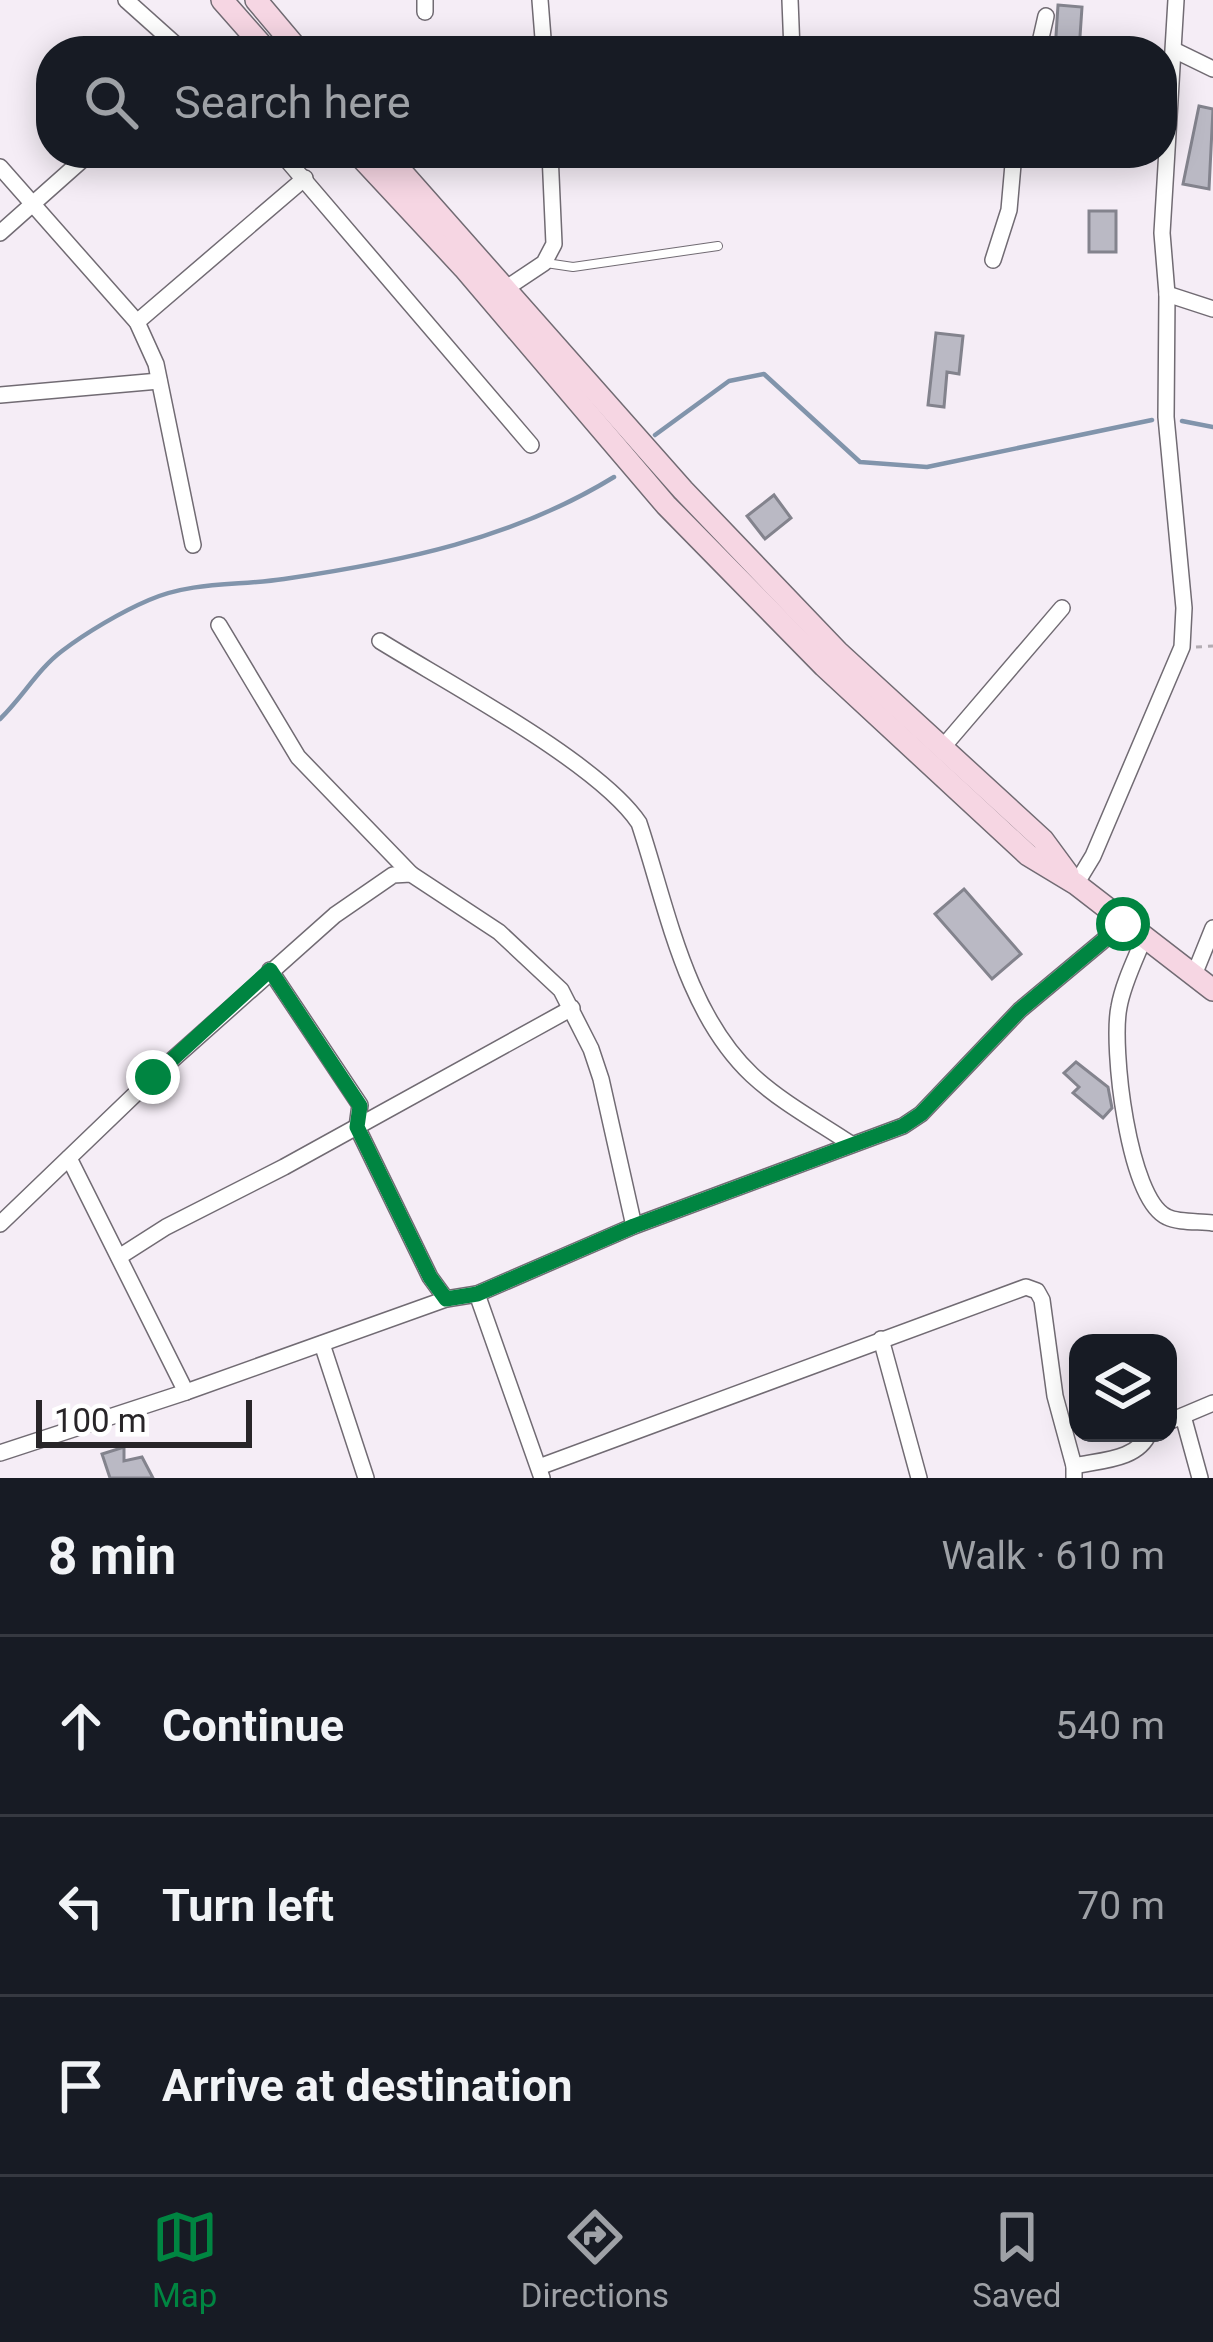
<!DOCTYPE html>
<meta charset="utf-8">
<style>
body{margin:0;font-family:Roboto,sans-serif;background:#20242c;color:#f1f3f6}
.controls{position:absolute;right:36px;bottom:36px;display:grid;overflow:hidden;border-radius:24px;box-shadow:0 6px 30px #0003}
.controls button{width:108px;height:108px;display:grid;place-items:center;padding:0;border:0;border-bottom:3px solid #363941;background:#171b24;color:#f1f3f6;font:60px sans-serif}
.scale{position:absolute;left:36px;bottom:30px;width:216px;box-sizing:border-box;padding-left:12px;border:6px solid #282528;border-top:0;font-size:33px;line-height:42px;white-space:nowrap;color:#282528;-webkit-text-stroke:9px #fff;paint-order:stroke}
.stop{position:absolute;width:36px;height:36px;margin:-27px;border:9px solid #008541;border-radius:50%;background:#fff}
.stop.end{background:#008541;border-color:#fff;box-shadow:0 3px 12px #0008}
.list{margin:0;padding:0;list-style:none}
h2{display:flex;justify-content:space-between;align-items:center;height:156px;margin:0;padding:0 48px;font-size:51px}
h2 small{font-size:39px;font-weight:400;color:#9ea1a6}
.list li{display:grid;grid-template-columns:78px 1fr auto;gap:36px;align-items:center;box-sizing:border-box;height:180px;padding:0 48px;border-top:3px solid #363941}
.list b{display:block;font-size:45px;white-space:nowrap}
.list em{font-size:39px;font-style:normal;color:#9ea1a6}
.icon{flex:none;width:66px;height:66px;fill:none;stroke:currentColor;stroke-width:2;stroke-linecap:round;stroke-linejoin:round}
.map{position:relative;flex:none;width:1213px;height:1478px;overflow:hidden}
.search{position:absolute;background:#171b24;box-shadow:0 6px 30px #0003;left:36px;right:36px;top:36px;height:132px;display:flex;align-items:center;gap:30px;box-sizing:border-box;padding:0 42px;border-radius:48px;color:#9ea1a6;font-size:45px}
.sheet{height:696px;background:#171b24}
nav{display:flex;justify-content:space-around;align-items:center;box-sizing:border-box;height:168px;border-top:3px solid #363941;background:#171b24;font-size:33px;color:#9ea1a6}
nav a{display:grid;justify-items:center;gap:6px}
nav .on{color:#008541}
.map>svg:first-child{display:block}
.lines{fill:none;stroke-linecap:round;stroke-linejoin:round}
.stream{stroke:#8194ab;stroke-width:4.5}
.building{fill:#bab9c4;stroke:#83838d;stroke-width:3}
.lane-casing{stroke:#716b73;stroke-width:10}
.street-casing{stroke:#716b73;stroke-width:18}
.secondary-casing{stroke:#716b73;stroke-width:24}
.path{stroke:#b3acb3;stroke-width:3;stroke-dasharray:6 6;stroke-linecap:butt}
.lane{stroke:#fff;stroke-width:8}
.street{stroke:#fff;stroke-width:15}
.secondary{stroke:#f6d6e3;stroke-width:21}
.route{stroke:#008541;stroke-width:15}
</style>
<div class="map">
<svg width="1213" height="1478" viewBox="0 0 1213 1478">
<rect width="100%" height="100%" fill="#f5edf6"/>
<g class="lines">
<g class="stream">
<path d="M1182,421l31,6"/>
<path d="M655,435l74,-54 35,-7 96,88 67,5 225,-47"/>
<path d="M0,719c22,-21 38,-50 62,-68 25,-19 59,-39 87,-51 44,-19 89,-14 135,-21 116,-17 229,-40 330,-102"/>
</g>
</g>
<g class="building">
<path d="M1058,5l24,2 -3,44h-24z"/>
<path d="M1199,106l14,3 -4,80 -26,-5z"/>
<rect x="1089" y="211" width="27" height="41"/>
<path d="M936,333l27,3 -4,38 -12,-2 -3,35 -16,-2z"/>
<path d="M774,495l17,23 -26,21 -18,-23z"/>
<path d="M964,889l57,65 -29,25 -57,-65z"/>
<path d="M1076,1062l32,25 4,21 -9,10 -30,-25 6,-6 -15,-14z"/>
<path d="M124,1447v14l18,-4 11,21h-43l-8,-24z"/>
</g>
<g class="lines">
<g class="lane-casing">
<path id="lane" d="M546,263l27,4 145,-21"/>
</g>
<g class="street-casing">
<g id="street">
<path d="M126,0l57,51"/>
<path d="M425,0v12"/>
<path d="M540,0l4,51"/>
<path d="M790,0l2,51"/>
<path d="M1038,51l8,-35"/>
<path d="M1176,51l37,18"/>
<path d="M281,153l250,292"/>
<path d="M0,167l137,155 19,42 37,181"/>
<path d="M0,233l90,-80"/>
<path d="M993,260l16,-50 5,-57"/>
<path d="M505,289l39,-26 10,-19 -4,-91"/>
<path d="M1167,294l46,15"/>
<path d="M137,322l168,-144"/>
<path d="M0,395l159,-14"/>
<path d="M219,625l79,132 113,117"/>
<path d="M380,641c66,41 219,122 259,182 28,84 46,189 113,252 29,27 66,47 99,69"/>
<path d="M943,747l119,-139"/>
<path d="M1076,884l17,-28 89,-209 2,-39 -18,-191 1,-123 -5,-61 14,-233"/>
<path d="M1144,938c-9,22 -21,46 -25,69 -8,39 9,192 48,210 12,6 33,4 46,6"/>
<path d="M270,970l90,135 -3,22 73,150 16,22"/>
<path d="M1194,975l19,-47"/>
<path d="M69,1158l117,234"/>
<path d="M0,1224l153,-147 182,-162 58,-40 18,-1 88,58 62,58 30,59 10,30 33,147"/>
<path d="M119,1257l47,-30 118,-60 288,-159"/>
<path d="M477,1294l65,184"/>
<path d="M881,1339l38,139"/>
<path d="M322,1344l44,134"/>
<path d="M1183,1416l17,62"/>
<path d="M1168,1422l45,-19"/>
<path d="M0,1453l186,-61 260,-93 31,-5 157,-68 269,-100 18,-12 99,-104 103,-86"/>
<path d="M1074,1466c27,-6 64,-6 75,-33"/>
<path d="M539,1467l487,-180 11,4 5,9 13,96 19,70v12"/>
</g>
</g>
<g class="secondary-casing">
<g id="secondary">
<path d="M222,0l45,51"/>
<path d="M256,0l43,51"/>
<path d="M357,153l107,115 202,237 158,161 204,189 48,29 137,106"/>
<path d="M385,153l298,337 155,162 205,188 25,34"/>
</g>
</g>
<path class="path" d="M1196,647l17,-1"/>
<use href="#lane" class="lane"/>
<use href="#street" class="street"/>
<use href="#secondary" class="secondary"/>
</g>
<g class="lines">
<path class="route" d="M153,1077l117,-107 90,136 -3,21 73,150 16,22 31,-5 157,-68 269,-100 18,-12 99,-104 103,-86"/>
</g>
</svg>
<div class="controls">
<button><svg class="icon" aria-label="layers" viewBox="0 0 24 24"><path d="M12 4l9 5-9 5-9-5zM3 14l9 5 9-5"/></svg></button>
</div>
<div class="scale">100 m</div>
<div class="stop" style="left:1123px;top:924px"></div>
<div class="stop end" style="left:153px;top:1077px"></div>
<div class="search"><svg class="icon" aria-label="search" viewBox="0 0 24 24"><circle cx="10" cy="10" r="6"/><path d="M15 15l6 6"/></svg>Search here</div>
</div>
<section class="sheet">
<h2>8 min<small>Walk · 610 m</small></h2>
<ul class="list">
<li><svg class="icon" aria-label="ahead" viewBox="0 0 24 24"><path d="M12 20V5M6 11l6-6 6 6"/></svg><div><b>Continue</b></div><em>540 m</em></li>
<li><svg class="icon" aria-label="left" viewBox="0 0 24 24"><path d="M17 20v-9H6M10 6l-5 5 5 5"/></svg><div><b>Turn left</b></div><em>70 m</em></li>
<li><svg class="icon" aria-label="arrive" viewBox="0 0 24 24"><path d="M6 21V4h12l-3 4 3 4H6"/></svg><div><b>Arrive at destination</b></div></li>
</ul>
</section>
<nav>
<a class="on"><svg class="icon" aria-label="map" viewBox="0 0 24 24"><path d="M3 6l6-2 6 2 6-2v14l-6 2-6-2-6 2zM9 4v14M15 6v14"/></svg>Map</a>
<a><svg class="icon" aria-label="directions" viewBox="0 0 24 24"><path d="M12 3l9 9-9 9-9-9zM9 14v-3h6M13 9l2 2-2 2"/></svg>Directions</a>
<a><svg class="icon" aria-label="saved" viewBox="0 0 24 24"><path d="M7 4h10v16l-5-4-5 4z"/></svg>Saved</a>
</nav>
